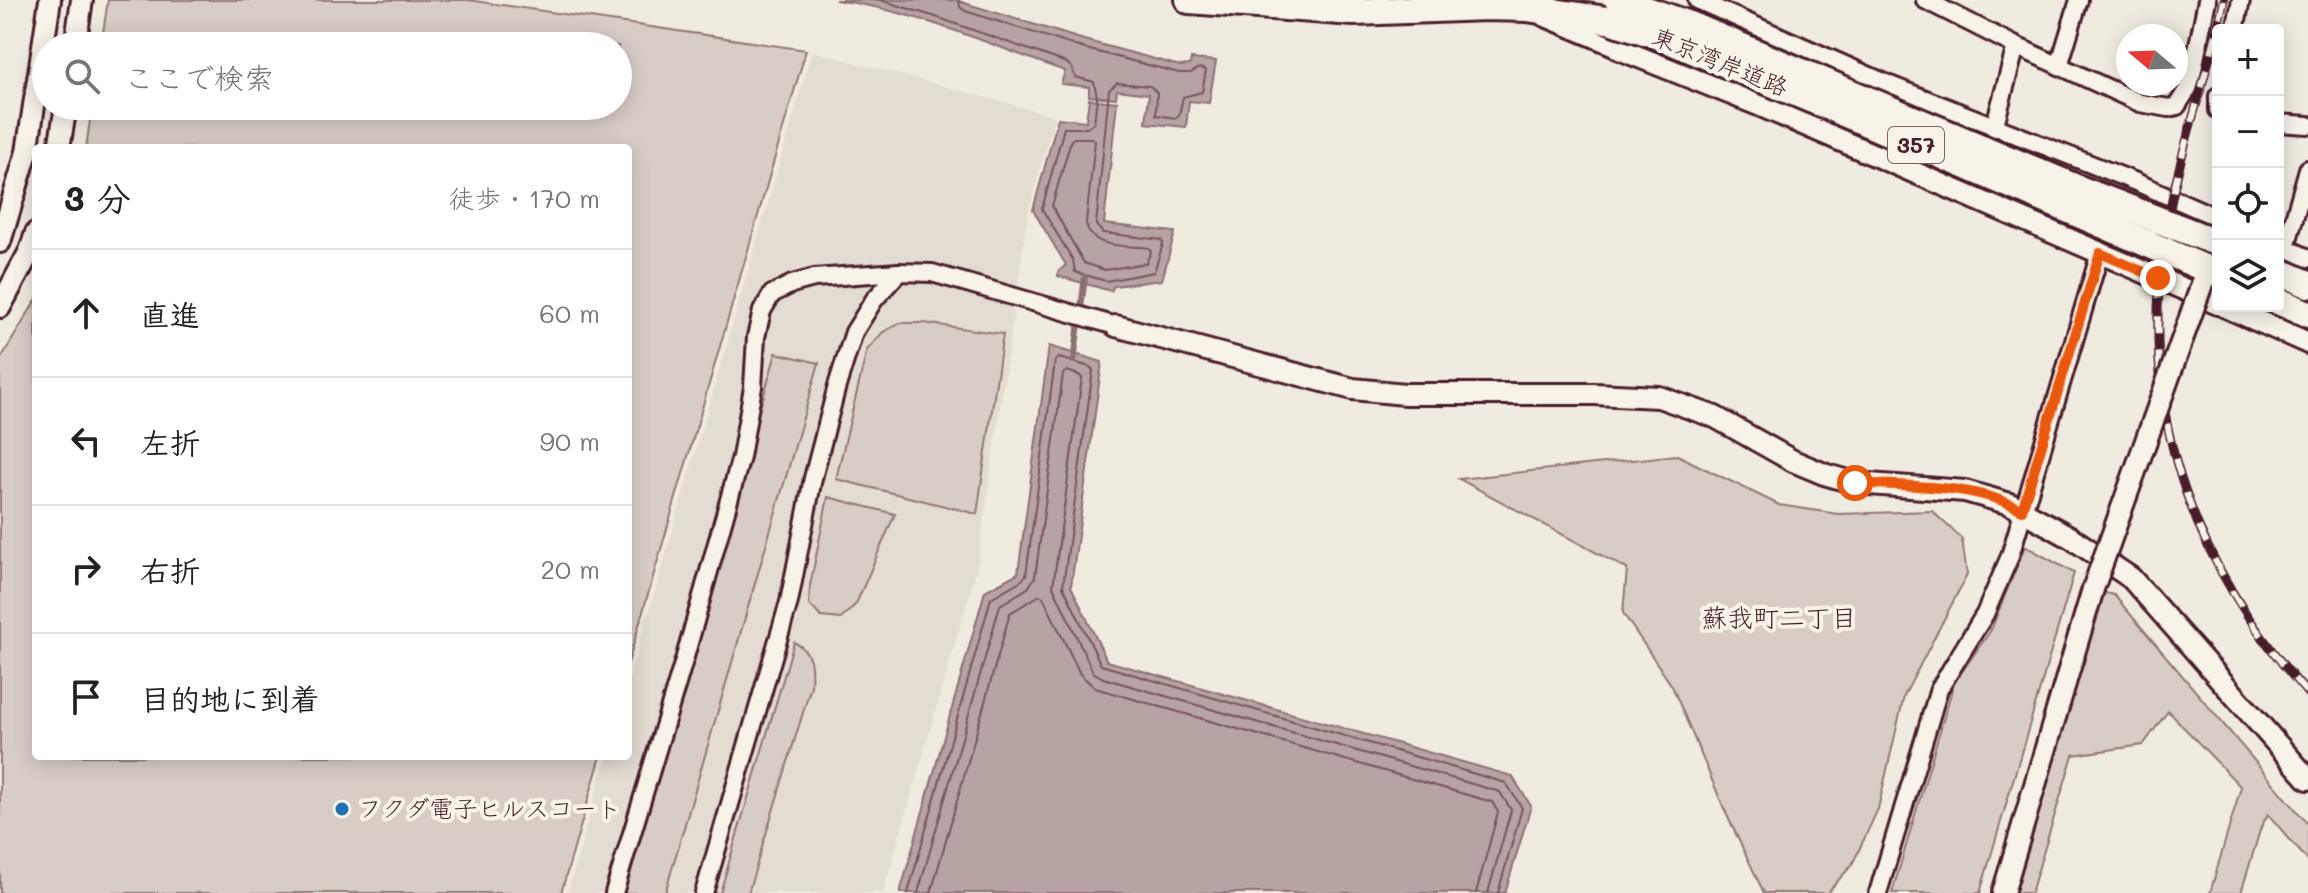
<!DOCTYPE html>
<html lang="ja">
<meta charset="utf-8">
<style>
body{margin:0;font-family:Mali,"Klee One",sans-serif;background:#f2f2f2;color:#222}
.controls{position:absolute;right:24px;top:24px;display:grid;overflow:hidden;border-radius:8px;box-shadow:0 4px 20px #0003}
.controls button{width:72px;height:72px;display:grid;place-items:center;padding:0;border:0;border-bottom:2px solid #e0e0e0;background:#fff;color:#222;font:40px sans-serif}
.compass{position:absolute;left:2116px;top:24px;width:72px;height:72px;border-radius:50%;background:#fff;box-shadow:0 4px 20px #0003;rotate:289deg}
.stop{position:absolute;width:24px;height:24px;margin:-18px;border:6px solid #ea580c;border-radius:50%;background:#fff}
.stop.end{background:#ea580c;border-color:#fff;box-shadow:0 2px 8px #0008}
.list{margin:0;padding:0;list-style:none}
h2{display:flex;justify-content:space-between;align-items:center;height:104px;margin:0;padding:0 32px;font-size:34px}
h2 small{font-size:26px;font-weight:400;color:#767676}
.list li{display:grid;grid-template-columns:52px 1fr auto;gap:24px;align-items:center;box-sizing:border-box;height:128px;padding:0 32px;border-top:2px solid #e0e0e0}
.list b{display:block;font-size:30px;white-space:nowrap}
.list em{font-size:26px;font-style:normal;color:#767676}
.icon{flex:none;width:44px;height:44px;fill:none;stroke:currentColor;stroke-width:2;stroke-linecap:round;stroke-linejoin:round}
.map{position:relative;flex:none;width:2308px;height:893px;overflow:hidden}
.search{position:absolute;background:#fff;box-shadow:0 4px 20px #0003;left:32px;top:32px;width:600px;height:88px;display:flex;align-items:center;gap:20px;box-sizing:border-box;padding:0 28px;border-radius:44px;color:#767676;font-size:30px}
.panel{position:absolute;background:#fff;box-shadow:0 4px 20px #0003;left:32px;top:144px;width:600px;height:616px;border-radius:8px}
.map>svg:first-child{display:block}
.built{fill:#e3dcd2}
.green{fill:#d8cdc6;stroke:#917678;stroke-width:2}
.water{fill:#b7a4a2;stroke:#8b6f72;stroke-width:2}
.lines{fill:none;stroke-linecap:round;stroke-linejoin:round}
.shore{stroke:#76545b;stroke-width:2}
.stream{stroke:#8b6f72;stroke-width:6}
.minor-casing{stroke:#4a1f2b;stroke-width:22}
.tertiary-casing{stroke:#4a1f2b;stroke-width:26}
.trunk-casing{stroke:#4a1f2b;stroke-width:32}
.minor{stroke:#f7f3e8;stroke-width:16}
.tertiary{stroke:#f7f3e8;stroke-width:20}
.trunk{stroke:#f7f3e8;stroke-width:26}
.rail-casing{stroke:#4a1f2b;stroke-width:9}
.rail{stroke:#f7f3e8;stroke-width:6;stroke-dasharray:18;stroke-linecap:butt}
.tertiary-bridge-casing{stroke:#4a1f2b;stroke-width:26;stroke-linecap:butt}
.trunk-bridge-casing{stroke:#4a1f2b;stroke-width:32;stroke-linecap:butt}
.tertiary-bridge{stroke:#f7f3e8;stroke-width:20}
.trunk-bridge{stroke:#f7f3e8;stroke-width:26}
.route{stroke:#ea580c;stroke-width:10}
.poi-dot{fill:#1f6fb2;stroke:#f7f3e8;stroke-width:3}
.labels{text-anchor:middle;stroke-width:8;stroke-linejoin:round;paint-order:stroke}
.shield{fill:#f7f3e8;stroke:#7e5f64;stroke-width:2}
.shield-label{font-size:22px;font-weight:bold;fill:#4a1f2b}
.street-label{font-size:24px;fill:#4a1f2b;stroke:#f7f3e8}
.poi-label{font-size:24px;fill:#4a1f2b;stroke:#f7f3e8;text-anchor:start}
.neighbourhood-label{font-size:26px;fill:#4a1f2b;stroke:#f7f3e8}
</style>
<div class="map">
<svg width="2308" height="893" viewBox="0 0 2308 893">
<rect width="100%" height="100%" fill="#f0ebe0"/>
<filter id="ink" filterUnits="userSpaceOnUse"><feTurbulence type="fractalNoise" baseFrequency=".0125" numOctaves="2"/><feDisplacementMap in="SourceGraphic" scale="16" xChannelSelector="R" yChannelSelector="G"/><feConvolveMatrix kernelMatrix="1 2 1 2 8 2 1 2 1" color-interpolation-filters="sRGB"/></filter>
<g filter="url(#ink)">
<path class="built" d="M812,51l243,65 -27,97 -51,355 -94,325h-316l40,-137h21v-73z"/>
<g class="green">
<path d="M108,0h360l338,50 -178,613v-515h-542l6,-42h526v-60h-517z"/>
<path d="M36,300v456h565l-40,137h-561v-533z"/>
<path d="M900,323h24l79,11 -26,180 -141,-35 31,-129 16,-18z"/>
<path d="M776,353l43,10 -154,530h-45z"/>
<path d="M1677,455l102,50 59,9 94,-3 30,28 5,36 -63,121 -26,113 -26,56 -25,28h-63l-38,-80 -54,-127 -49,-73 4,-44 -168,-90z"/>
<path d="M828,497l67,17 -39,90 -15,15 -20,-2 -12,-13 1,-18z"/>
<path d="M2025,546l49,27 -94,320h-88l62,-210 37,-53z"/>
<path d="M2101,592l13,3 194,229v37l-40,-47 -7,13 -20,66h-31l31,-106 -73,-76 -25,34 -70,10 -42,138h-18z"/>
<path d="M794,642c19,10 18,24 17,44l-63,207h-28z"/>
</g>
<g class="water">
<path d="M835,0h120l129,40 96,26 10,-1 1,-6 25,2 -7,42 -20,-2 -3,26 -40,-4 3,-29 -32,-4 -1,8 -27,-2v-9l-28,-3 4,-13c-75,-26 -151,-61 -230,-71z"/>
<path d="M1089,99l28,3 -13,122 71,8 -13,48 -48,6 -3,5 -53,-15 1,-5 7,-6 -33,-55 25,-92 28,3z"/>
<path d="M1049,346l53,16 -31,224 36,75 405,115 19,30 -26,87h-605l85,-302 33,-18z"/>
</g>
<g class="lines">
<g class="shore">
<path d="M880,0l56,17 131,46 5,5 3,9 19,5 3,15 -3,25 -7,6h-23l-22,81 31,51 2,12 31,9 48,-9 9,-28 -1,-4 -59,-7 -7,-8 13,-135 8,-7 33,3 7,7 -1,22 20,3 3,-3 4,-18 19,-5 4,-22 -7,-2 -8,5h-12l-97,-25 -117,-37 -5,-4 -1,-7"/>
<path d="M1074,138h17l4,3 -9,81c3,28 41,23 63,26l2,4 -5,11 -41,7 -21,-7 -32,-57 19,-66z"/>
<path d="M908,893l83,-295 31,-18 4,-5 29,-214 4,-3 31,9 3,3 -30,216 38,79 405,118 16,25 -24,85"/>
<path d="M918,893l82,-288 28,-17 7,-11 28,-203 4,-3 12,4 3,3 -29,208 40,86 10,6 397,114 11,18 -23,83"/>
<path d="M931,893l79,-280 30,-18 3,2 37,77 15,14 397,114 6,10 -22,81"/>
</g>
<path class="stream" d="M1074,361l11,-84"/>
<g class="minor-casing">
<g id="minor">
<path d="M1697,0l198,87 241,95 82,36"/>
<path d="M1925,0l91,46 124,57 29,5 8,-2 13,-21 17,-85"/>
<path d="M1543,17l76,32"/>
<path d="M2235,30l6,-30"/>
<path d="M2059,66l20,-66"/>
<path d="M2218,96v14"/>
<path d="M2278,123l30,2"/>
<path d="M1994,128l22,-82"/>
<path d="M2278,244l30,14"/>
<path d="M2286,247l22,-78"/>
<path d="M614,893l71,-236 56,-200 12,-70 3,-50 6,-26 10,-17 20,-10 22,-6 85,-6 33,1 184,53"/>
<path d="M704,893l85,-291 24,-124 24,-92 17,-54 20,-32 25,-28"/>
<path d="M1878,893l61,-204 46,-75 25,-58 90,-303"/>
</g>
</g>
<g class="tertiary-casing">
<g id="tertiary">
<path d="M75,46l7,-46"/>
<path d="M1619,49l142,57 457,198"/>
<path d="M59,148l7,-42"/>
<path d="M0,242l27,-90 23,-152"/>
<path d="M2224,306l84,37"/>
<path d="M0,307l30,-56 6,-18"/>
<path d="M1116,326l237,63 52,5h189l65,3 56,20 78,44 31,13 31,9 110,8 45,13 60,33 61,41 177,201"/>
<path d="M2003,893l90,-304"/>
</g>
</g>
<g class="trunk-casing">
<g id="trunk">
<path d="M1189,0l165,12 132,-5 41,1 86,13"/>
<path d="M2278,271l30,13"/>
<path d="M2278,301l30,13"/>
</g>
</g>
<use href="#minor" class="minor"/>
<use href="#tertiary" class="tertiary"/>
<use href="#trunk" class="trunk"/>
<g class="rail-casing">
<path id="rail" d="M2224,0c-14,66 -37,129 -51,194 -43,191 6,355 135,500"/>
</g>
<use href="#rail" class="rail"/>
<g class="tertiary-bridge-casing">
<path id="tertiary-bridge" d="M2093,589l114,-319"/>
</g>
<g class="trunk-bridge-casing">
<g id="trunk-bridge">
<path d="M1618,0l72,25 384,162 144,56"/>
<path d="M1613,21l41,13 178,74 386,166"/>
</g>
</g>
<use href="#tertiary-bridge" class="tertiary-bridge"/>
<use href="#trunk-bridge" class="trunk-bridge"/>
</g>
</g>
<g class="lines" filter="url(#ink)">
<path class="route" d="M1855,483c54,4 119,0 167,27l78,-257 58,25"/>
</g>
<circle class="poi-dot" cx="342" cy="809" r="8"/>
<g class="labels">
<rect class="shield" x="1888" y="127" width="56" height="36" rx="6"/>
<g class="shield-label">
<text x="1916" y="153">357</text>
</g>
<g class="street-label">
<text transform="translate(1720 62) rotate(22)" y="8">東京湾岸道路</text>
</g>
<g class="poi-label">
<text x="358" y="817">フクダ電子ヒルスコート</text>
</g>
<g class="neighbourhood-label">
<text x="1779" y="627">蘇我町二丁目</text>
</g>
</g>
</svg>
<div class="controls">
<button>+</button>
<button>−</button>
<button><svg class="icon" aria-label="locate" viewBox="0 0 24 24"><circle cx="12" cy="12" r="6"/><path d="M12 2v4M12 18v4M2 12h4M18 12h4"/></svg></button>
<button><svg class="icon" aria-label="layers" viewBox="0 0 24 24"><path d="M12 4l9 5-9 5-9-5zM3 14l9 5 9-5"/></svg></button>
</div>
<svg class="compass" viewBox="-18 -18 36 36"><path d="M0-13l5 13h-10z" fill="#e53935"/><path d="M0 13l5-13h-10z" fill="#767676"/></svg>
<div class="stop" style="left:1855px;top:483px"></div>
<div class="stop end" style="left:2158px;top:278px"></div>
<div class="search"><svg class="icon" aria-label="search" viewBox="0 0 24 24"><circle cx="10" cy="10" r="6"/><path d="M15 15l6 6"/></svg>ここで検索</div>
<section class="panel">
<h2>3 分<small>徒歩 · 170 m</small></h2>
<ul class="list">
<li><svg class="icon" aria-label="ahead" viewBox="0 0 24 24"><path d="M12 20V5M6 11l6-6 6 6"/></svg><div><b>直進</b></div><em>60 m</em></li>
<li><svg class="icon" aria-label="left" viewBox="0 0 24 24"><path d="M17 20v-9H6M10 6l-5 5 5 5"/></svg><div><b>左折</b></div><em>90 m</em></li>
<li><svg class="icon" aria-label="right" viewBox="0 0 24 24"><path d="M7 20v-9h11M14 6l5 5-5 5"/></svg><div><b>右折</b></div><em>20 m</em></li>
<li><svg class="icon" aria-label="arrive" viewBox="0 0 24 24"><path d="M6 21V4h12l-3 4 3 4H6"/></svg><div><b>目的地に到着</b></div></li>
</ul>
</section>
</div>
